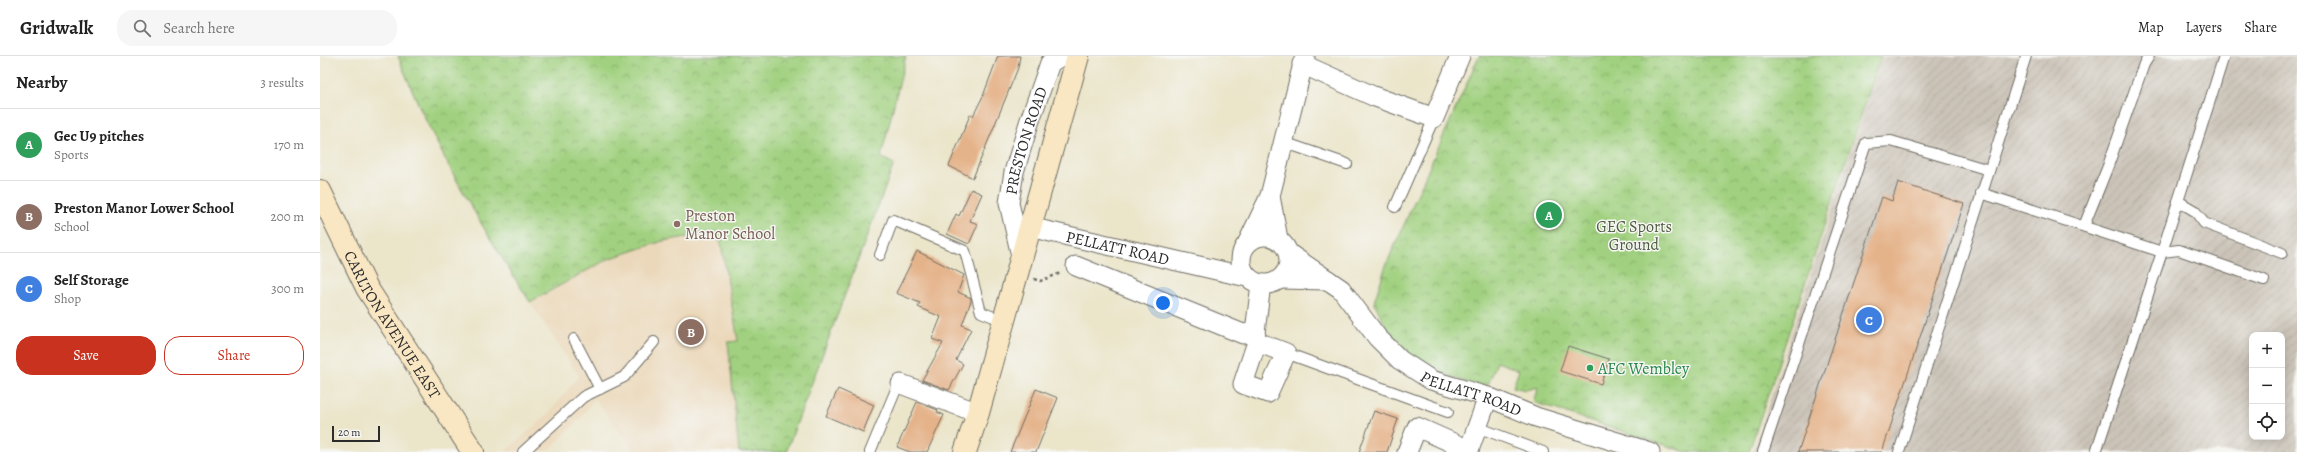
<!DOCTYPE html>
<meta charset="utf-8">
<style>
body{margin:0;font-family:Alegreya,serif;background:#f6f6f6;color:#222}
.controls{position:absolute;right:12px;bottom:12px;display:grid;overflow:hidden;border-radius:8px;box-shadow:0 2px 10px #0003}
.controls button{width:36px;height:36px;display:grid;place-items:center;padding:0;border:0;border-bottom:1px solid #e0e0e0;background:#fff;color:#222;font:20px sans-serif}
.scale{position:absolute;left:12px;bottom:10px;width:48px;box-sizing:border-box;padding-left:4px;border:2px solid #2b2b2b;border-top:0;font-size:11px;line-height:14px;white-space:nowrap;color:#2b2b2b;-webkit-text-stroke:3px #f6f6f2;paint-order:stroke}
.you{position:absolute;left:843px;top:247px;width:14px;height:14px;margin:-10px;border:3px solid #fff;border-radius:50%;background:#1a73e8;box-shadow:0 0 0 6px #1a73e833}
.badge{display:grid;place-items:center;width:26px;height:26px;border-radius:50%;background:#c8321e;color:#fff;font-size:13px;font-weight:700}
.pin{position:absolute;translate:-50% -50%;border:2px solid #fff;box-shadow:0 1px 4px #0006}
.list{margin:0;padding:0;list-style:none}
h2{display:flex;justify-content:space-between;align-items:center;height:52px;margin:0;padding:0 16px;font-size:17px}
h2 small{font-size:13px;font-weight:400;color:#767676}
.list li{display:grid;grid-template-columns:26px 1fr auto;gap:12px;align-items:center;box-sizing:border-box;height:72px;padding:0 16px;border-top:1px solid #e0e0e0}
.list b{display:block;font-size:15px;white-space:nowrap}
.list p{margin:0;font-size:13px;white-space:nowrap;color:#767676}
.list em{font-size:13px;font-style:normal;color:#767676}
.actions{display:flex;gap:8px;padding:12px 16px}
.actions a{flex:1;padding:9px 0;border:1px solid #c8321e;border-radius:16px;text-align:center;font-size:14px;color:#c8321e}
.actions .main{background:#c8321e;color:#fff}
.icon{flex:none;width:22px;height:22px;fill:none;stroke:currentColor;stroke-width:2;stroke-linecap:round;stroke-linejoin:round}
.map{position:relative;flex:none;width:1977px;height:396px;overflow:hidden}
header{display:flex;align-items:center;gap:24px;box-sizing:border-box;height:56px;padding:0 20px;background:#fff;border-bottom:1px solid #e0e0e0}
header strong{font-size:19px}
nav{display:flex;gap:22px;margin-inline-start:auto;font-size:14px}
.search{width:280px;height:36px;background:#f6f6f6;display:flex;align-items:center;gap:10px;box-sizing:border-box;padding:0 14px;border-radius:16px;color:#767676;font-size:15px}
main{display:flex}
aside{flex:1;background:#fff}
.map>svg:first-child{display:block}
.built{fill:#ebd8ba}
.industrial{fill:url(#industrial-furrows);fill-rule:evenodd}
.park{fill:url(#park-crowns);stroke:#667e56}
.building{fill:#e5b38a}
.lines{fill:none;stroke-linecap:round;stroke-linejoin:round}
.lane-casing{stroke:#6e6c63;stroke-width:12}
.street-casing{stroke:#6e6c63;stroke-width:21}
.secondary-casing{stroke:#6e6c63;stroke-width:24}
.path{stroke:#6e6c63;stroke-width:2.5;stroke-dasharray:3 3;stroke-linecap:butt}
.lane{stroke:#fff;stroke-width:10}
.street{stroke:#fff;stroke-width:19}
.secondary{stroke:#f9e7c3;stroke-width:22}
.education-dot{fill:#8d6e63;stroke:#f6f6f2;stroke-width:1.5}
.leisure-dot{fill:#2e9e5b;stroke:#f6f6f2;stroke-width:1.5}
.labels{text-anchor:middle;stroke-width:3;stroke-linejoin:round;paint-order:stroke}
.street-label{font-size:16px;fill:#2b2b2b;stroke:#f6f6f2}
.education-label{font-size:16px;fill:#785e54;stroke:#f6f6f2;text-anchor:start}
.park-label{font-size:16px;fill:#4e5d44;stroke:#f6f6f2}
.leisure-label{font-size:16px;fill:#27864d;stroke:#f6f6f2;text-anchor:start}
</style>
<header>
<strong>Gridwalk</strong>
<div class="search"><svg class="icon" aria-label="search" viewBox="0 0 24 24"><circle cx="10" cy="10" r="6"/><path d="M15 15l6 6"/></svg>Search here</div>
<nav><a>Map</a><a>Layers</a><a>Share</a></nav>
</header>
<main>
<aside>
<h2>Nearby<small>3 results</small></h2>
<ul class="list">
<li><span class="badge" style="background:#2e9e5b">A</span><div><b>Gec U9 pitches</b><p>Sports</p></div><em>170 m</em></li>
<li><span class="badge" style="background:#8d6e63">B</span><div><b>Preston Manor Lower School</b><p>School</p></div><em>200 m</em></li>
<li><span class="badge" style="background:#3f7fe0">C</span><div><b>Self Storage</b><p>Shop</p></div><em>300 m</em></li>
</ul>
<div class="actions"><a class="main">Save</a><a>Share</a></div>
</aside>
<div class="map">
<svg width="1977" height="396" viewBox="0 0 1977 396">
<defs>
<pattern id="industrial-furrows" width="10" height="10" patternUnits="userSpaceOnUse"><rect width="10" height="10" fill="#cbc3b8"/><path d="M-1 1l2-2M0 10L10 0M9 11l2-2" fill="none" stroke="#aea89e"/></pattern>
<pattern id="park-crowns" width="20" height="18" patternUnits="userSpaceOnUse"><rect width="20" height="18" fill="#a1d180"/><path d="M2 6a3 3 0 1 1 6 0M12 15a3 3 0 1 1 6 0" fill="none" stroke="#83aa69"/></pattern>
</defs>
<rect width="100%" height="100%" fill="#f6f6f2"/>
<filter id="ink" filterUnits="userSpaceOnUse"><feTurbulence type="fractalNoise" baseFrequency=".025" numOctaves="2"/><feDisplacementMap in="SourceGraphic" scale="8" xChannelSelector="R" yChannelSelector="G"/><feConvolveMatrix kernelMatrix="1 2 1 2 8 2 1 2 1" color-interpolation-filters="sRGB"/></filter>
<filter id="wash" filterUnits="userSpaceOnUse"><feTurbulence type="fractalNoise" baseFrequency=".012" numOctaves="4" result="noise"/><feDisplacementMap in="SourceGraphic" scale="16" xChannelSelector="R" yChannelSelector="G"/><feGaussianBlur stdDeviation="0.9" result="paint"/><feColorMatrix in="noise" values="0 0 0 0 0 0 0 0 0 0 0 0 0 0 0 0 0 1.4 0 .05"/><feComposite in="paint" operator="in"/></filter>
<g filter="url(#wash)">
<rect width="100%" height="100%" fill="#ebe5ca"/>
<path class="built" d="M78,0h508l-25,101 13,7 -108,288h-151l-40,-53 -17,22 -31,31h-42l42,-37 32,-39 -79,-120 -50,-86 -31,-62z"/>
<path class="industrial" d="M1562,0h415v396h-544zM1932,279h30v102h-30z"/>
<g class="park">
<path d="M78,0h508l-25,101 13,7 -108,288h-47l-11,-110 10,-1 -17,-98 -10,-10 -48,8 -55,18 -78,43c-51,-79 -98,-159 -132,-246z"/>
<path d="M1159,0h402l-132,396h-63l-153,-50 5,-15 -12,3 -13,-3 6,-17 -22,-8 -9,23 -6,2 -28,-9 -40,-20 -25,-25 -15,-31 12,-37z"/>
</g>
<g id="blocks">
<g class="building">
<path d="M678,0h22l-2,12 -45,110 -24,-12 21,-51 3,1 10,-20z"/>
<path d="M1578,126l66,22 -82,248h-84l84,-255 10,4z"/>
<path d="M651,133l11,5 -12,27 8,3 -9,20 -22,-10 9,-20 3,2z"/>
<path d="M597,195l47,24 -6,17 13,6v3l-9,24 9,4 -15,31 7,4 -14,26 -27,-10 21,-37 -11,-4 9,-22 -23,-10 2,-4 -24,-10z"/>
<path d="M1248,290l41,13 -8,25 -41,-13z"/>
<path d="M518,333l36,16 -11,27 -37,-16z"/>
<path d="M716,333l22,9 -22,54h-26z"/>
<path d="M597,346l21,8 -1,2 7,3 -17,37h-17l-13,-5z"/>
<path d="M1054,355l24,8 -11,33h-28z"/>
</g>
</g>
</g>
<g filter="url(#ink)">
<use href="#blocks" fill-opacity="0" stroke="#6e6c63" stroke-width="1"/>
<g class="lines">
<g class="lane-casing">
<g id="lane">
<path d="M963,86l64,22"/>
<path d="M1661,137l181,59 62,-196"/>
<path d="M1858,145l17,10 9,12 78,30"/>
<path d="M1075,151l39,-89"/>
<path d="M1764,170l24,-60 36,-102 5,-8"/>
<path d="M560,199l13,-35 72,31 16,61 23,9"/>
<path d="M254,283l26,50"/>
<path d="M966,297l162,59"/>
<path d="M1157,371l66,25"/>
<path d="M203,396l60,-55 41,-20 30,-35"/>
<path d="M550,396l25,-60 6,-8"/>
<path d="M1443,396l103,-309 25,-2 98,29"/>
<path d="M1579,396l127,-396"/>
<path d="M1776,396l66,-200 17,-2 85,30"/>
</g>
</g>
<g class="street-casing">
<g id="street">
<path d="M982,8l71,32 61,22 26,-62"/>
<path d="M950,140l8,43"/>
<path id="s1" d="M709,171l218,50"/>
<circle cx="945" cy="204" r="24"/>
<path d="M928,186l22,-46 35,-140"/>
<path id="s2" d="M968,197l53,36 36,48 23,23 31,20 57,17 48,20 114,35"/>
<path id="s3" d="M701,200l-12,-53 5,-31 15,-49 21,-60 11,-7"/>
<path d="M756,210l167,68 12,-2"/>
<path d="M961,223l47,1"/>
<path d="M937,286l29,11 -18,40 -25,-9 14,-42 -2,-10 6,-48"/>
<path d="M581,328l77,29"/>
<path d="M1087,396l10,-25 52,23 19,-53"/>
</g>
</g>
<g class="secondary-casing">
<g id="secondary">
<path id="s4" d="M0,135l47,97 106,164"/>
<path d="M645,396l13,-39 100,-357"/>
</g>
</g>
<path class="path" d="M714,223l6,2 21,-8"/>
<use href="#lane" class="lane"/>
<use href="#street" class="street"/>
<use href="#secondary" class="secondary"/>
</g>
</g>
<circle class="education-dot" cx="357" cy="168" r="4"/>
<circle class="leisure-dot" cx="1270" cy="312" r="4"/>
<g class="labels">
<g class="street-label">
<text dy="6" stroke="none"><textPath href="#s3" startOffset="119">PRESTON ROAD</textPath></text>
<text dy="6" stroke="none"><textPath href="#s1" startOffset="91">PELLATT ROAD</textPath></text>
<text dy="6" stroke="none"><textPath href="#s4" startOffset="152">CARLTON AVENUE EAST</textPath></text>
<text dy="6" stroke="none"><textPath href="#s2" startOffset="236">PELLATT ROAD</textPath></text>
</g>
<g class="education-label">
<text x="365" y="165">Preston<tspan x="365" dy="18">Manor School</tspan></text>
</g>
<g class="park-label">
<text x="1314" y="176">GEC Sports<tspan x="1314" dy="18">Ground</tspan></text>
</g>
<g class="leisure-label">
<text x="1278" y="318">AFC Wembley</text>
</g>
</g>
</svg>
<div class="controls">
<button>+</button>
<button>−</button>
<button><svg class="icon" aria-label="locate" viewBox="0 0 24 24"><circle cx="12" cy="12" r="6"/><path d="M12 2v4M12 18v4M2 12h4M18 12h4"/></svg></button>
</div>
<div class="scale">20 m</div>
<div class="you"></div>
<div class="pin badge" style="left:1229px;top:159px;background:#2e9e5b">A</div>
<div class="pin badge" style="left:371px;top:276px;background:#8d6e63">B</div>
<div class="pin badge" style="left:1549px;top:264px;background:#3f7fe0">C</div>
</div>
</main>
